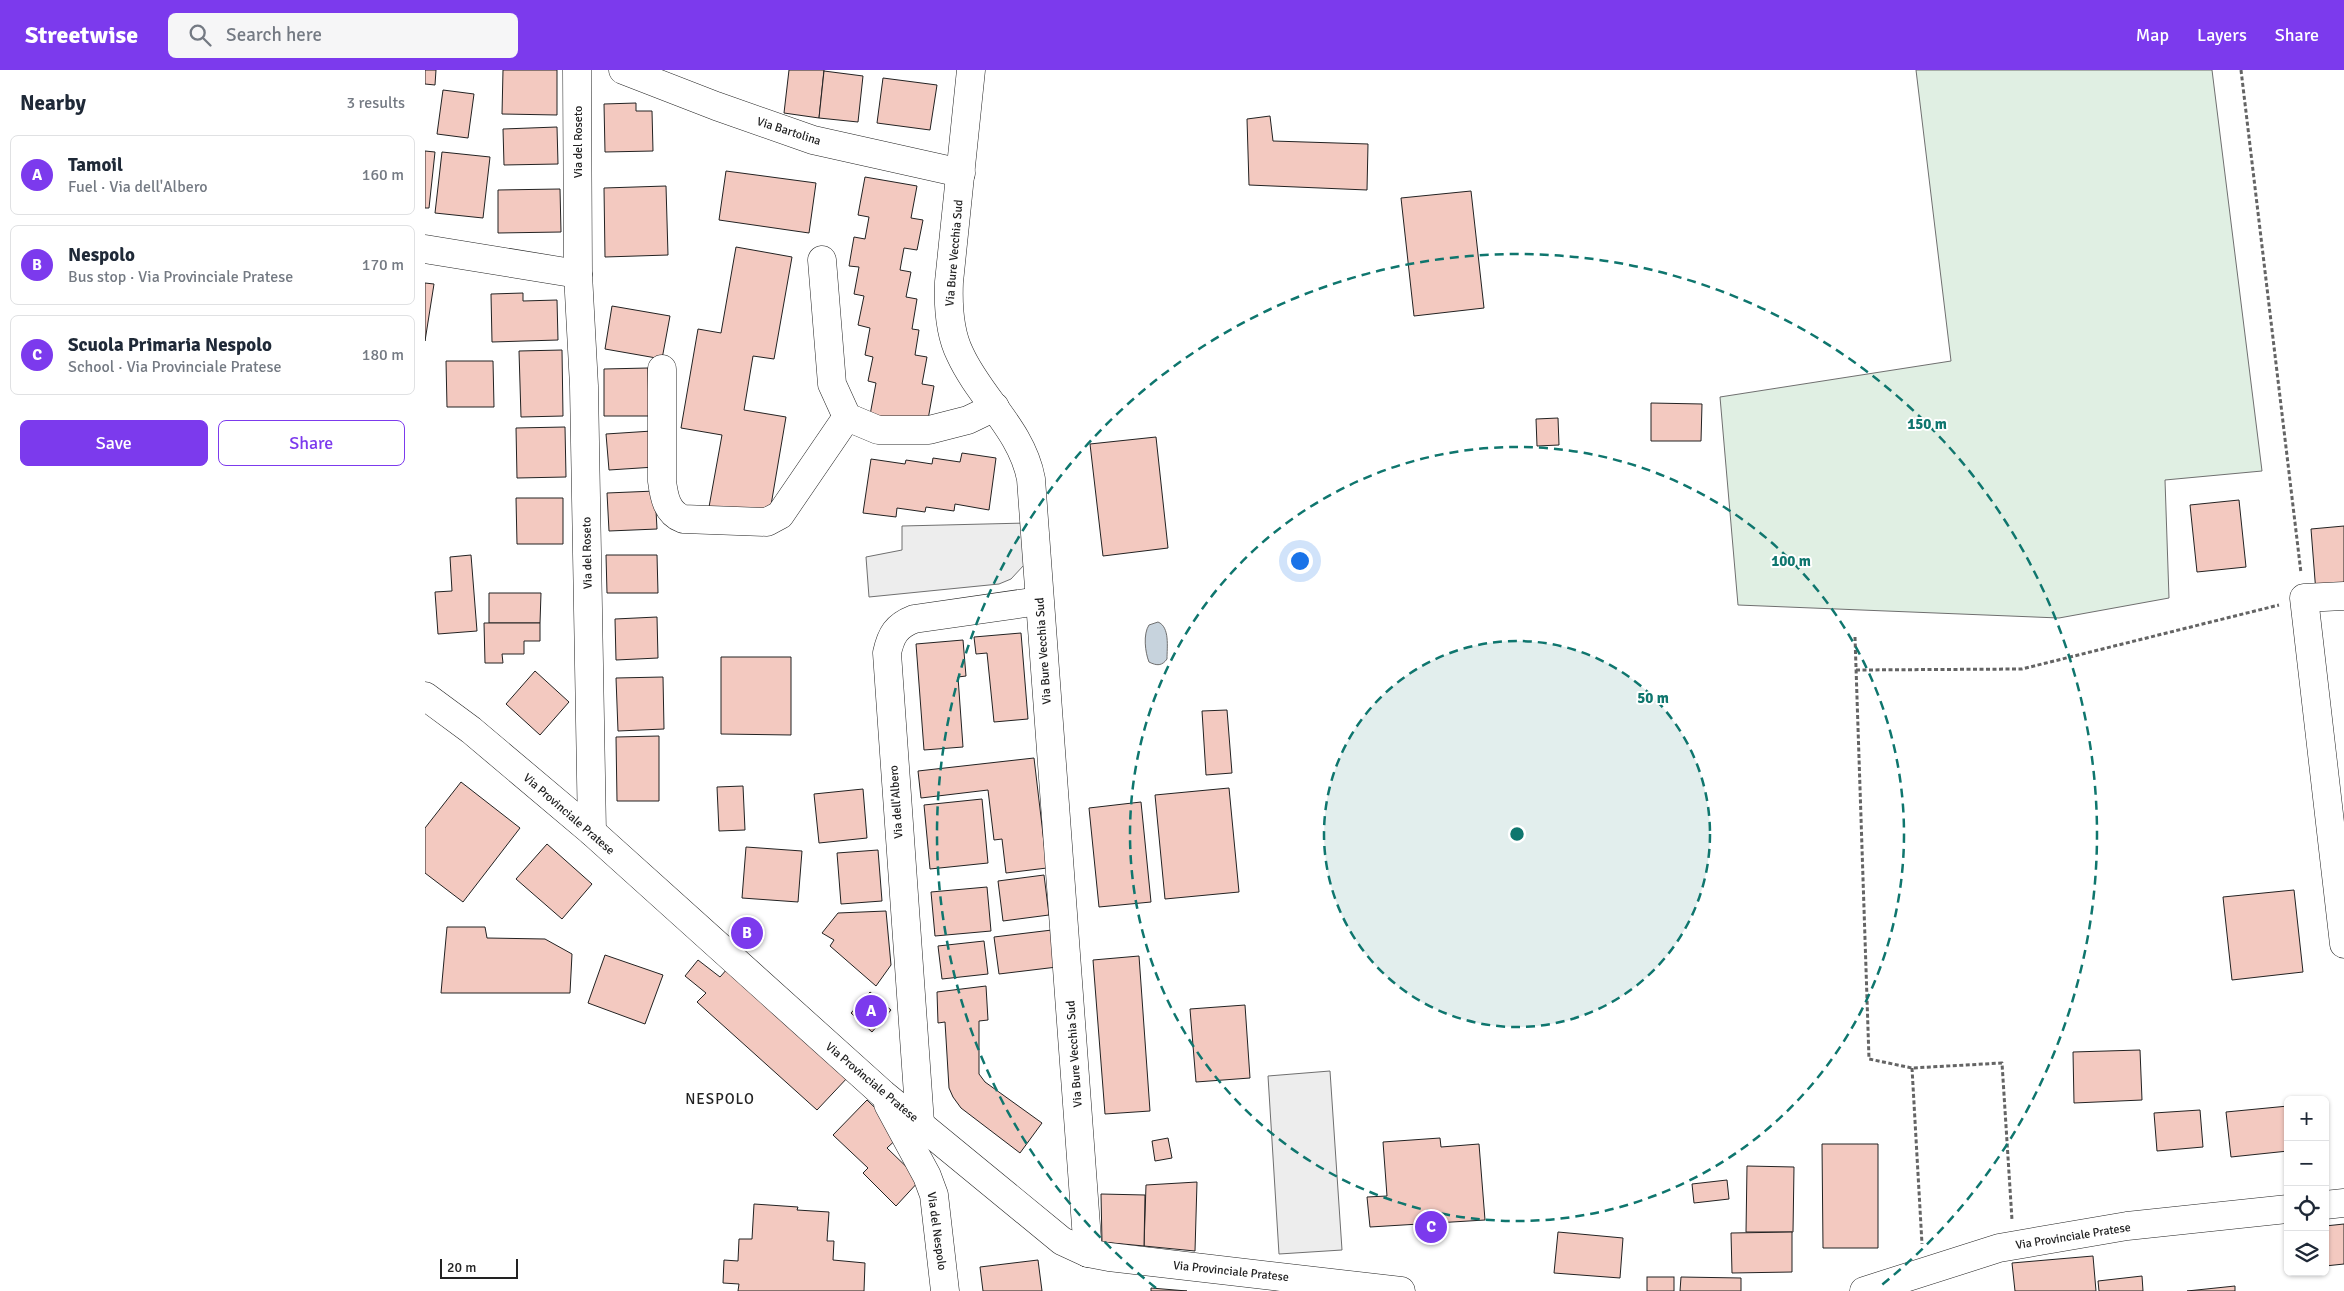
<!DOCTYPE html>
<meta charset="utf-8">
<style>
body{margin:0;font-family:Signika,sans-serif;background:#f6f6f7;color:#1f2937}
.controls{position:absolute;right:15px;bottom:15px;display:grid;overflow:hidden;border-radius:8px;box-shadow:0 1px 4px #0004}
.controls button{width:45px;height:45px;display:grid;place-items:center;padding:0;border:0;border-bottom:1px solid #e0e1e3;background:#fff;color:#1f2937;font:25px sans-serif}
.scale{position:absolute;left:15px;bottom:12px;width:78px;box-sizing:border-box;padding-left:5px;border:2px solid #222;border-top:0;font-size:14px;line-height:18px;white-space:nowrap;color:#222;-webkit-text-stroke:4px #fff;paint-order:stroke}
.you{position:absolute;left:874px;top:490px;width:18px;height:18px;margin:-12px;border:4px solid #fff;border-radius:50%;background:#1a73e8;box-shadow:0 0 0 8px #1a73e833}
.badge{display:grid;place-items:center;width:32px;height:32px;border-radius:50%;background:#7c3aed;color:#fff;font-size:16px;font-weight:700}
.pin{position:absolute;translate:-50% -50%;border:2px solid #fff;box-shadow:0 1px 5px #0006}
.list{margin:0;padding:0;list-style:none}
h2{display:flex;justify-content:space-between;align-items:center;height:65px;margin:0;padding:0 20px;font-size:21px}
h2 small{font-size:16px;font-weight:400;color:#747a83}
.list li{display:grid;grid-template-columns:32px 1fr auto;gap:15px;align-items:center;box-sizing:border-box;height:80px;margin:0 10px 10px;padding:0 10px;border:1px solid #e0e1e3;border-radius:8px}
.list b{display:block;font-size:19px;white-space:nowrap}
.list p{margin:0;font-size:16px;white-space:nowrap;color:#747a83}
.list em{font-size:16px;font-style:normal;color:#747a83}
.actions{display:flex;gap:10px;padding:15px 20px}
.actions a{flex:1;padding:11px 0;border:1px solid #7c3aed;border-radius:8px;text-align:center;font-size:18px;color:#7c3aed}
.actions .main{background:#7c3aed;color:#fff}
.icon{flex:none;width:28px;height:28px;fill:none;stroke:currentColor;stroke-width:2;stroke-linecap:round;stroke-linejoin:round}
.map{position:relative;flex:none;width:1919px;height:1221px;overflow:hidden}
header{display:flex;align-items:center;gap:30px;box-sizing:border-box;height:70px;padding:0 25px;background:#7c3aed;color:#fff}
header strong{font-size:24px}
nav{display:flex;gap:28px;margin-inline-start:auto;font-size:18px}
.search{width:350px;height:45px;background:#f6f6f7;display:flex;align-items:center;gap:12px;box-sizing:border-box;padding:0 18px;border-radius:8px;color:#747a83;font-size:19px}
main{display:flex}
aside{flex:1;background:#fff}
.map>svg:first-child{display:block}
.green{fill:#e0efe3;stroke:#6f6f6f}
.parking{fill:#ededed;stroke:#6f6f6f}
.water{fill:#c7d3dd;stroke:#6f6f6f}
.building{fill:#f3c9c0;stroke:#222}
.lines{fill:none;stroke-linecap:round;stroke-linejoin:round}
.minor-casing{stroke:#222;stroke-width:29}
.path{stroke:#646464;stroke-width:3;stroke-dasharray:4 2.5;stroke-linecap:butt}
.minor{stroke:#fff;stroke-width:28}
.ring{fill:none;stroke:#0f766e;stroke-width:2.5;stroke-dasharray:9 6}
.labels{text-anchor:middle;stroke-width:4;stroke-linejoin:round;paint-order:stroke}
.street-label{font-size:12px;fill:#222;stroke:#fff}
.quarter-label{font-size:15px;letter-spacing:1px;fill:#222;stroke:#fff}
.centre{fill:#0f766e;stroke:#fff;stroke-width:2.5}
.ring-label{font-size:15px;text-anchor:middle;font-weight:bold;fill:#0f766e;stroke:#fff;stroke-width:4;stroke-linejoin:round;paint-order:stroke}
</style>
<header>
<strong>Streetwise</strong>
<div class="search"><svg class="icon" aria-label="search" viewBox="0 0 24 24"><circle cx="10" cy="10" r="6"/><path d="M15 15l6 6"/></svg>Search here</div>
<nav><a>Map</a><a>Layers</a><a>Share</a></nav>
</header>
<main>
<aside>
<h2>Nearby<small>3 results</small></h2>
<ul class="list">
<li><span class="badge">A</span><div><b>Tamoil</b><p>Fuel · Via dell'Albero</p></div><em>160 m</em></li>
<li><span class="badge">B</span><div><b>Nespolo</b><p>Bus stop · Via Provinciale Pratese</p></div><em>170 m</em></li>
<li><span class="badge">C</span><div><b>Scuola Primaria Nespolo</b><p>School · Via Provinciale Pratese</p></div><em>180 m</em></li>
</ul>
<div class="actions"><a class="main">Save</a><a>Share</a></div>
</aside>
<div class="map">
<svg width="1919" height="1221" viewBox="0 0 1919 1221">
<rect width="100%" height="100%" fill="#fff"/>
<path class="green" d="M1491,0h296l50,401 -97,9 4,118 -110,20 -321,-13 -18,-208 231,-36z"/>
<g class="parking">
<path d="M602,453l-3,42 -13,14 -12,5 -130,13 -3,-40 36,-7v-24z"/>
<path d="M905,1001l12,179 -63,4 -11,-178z"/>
</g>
<path class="water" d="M733,552c12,5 9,25 9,37 -5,7 -10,7 -18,3 -4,-10 -6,-28 0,-37z"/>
<g class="building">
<path d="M0,0h11l-1,15 -10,-1z"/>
<path d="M78,0h54v45l-55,-1z"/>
<path d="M364,0h35l-5,48 -35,-5z"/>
<path d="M399,1l39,5 -5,46 -39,-4z"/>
<path d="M458,8l54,7 -7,45 -53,-7z"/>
<path d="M18,20l31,4 -6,44 -31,-4z"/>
<path d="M211,33v8h16l1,40 -48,1 -1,-48z"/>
<path d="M845,46l3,25 95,3 -1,46 -118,-5 -2,-66z"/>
<path d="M132,57l1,37 -54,1 -1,-36z"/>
<path d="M0,81l10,1 -6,56h-4z"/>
<path d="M17,82l48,5 -7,61 -48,-5z"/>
<path d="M301,101l90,12 -7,50 -90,-13z"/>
<path d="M440,107l52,9 -6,32 12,2 -6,30 -13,-2 -4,22 11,2 -5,25 11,2 -5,30 7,1 -4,25 12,2 -5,27 12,2 -7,39 -57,-10 6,-32 -8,-2 5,-24 -8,-2 5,-27 -12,-3 6,-29 -10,-2 5,-27 -10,-1 5,-29 11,2 4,-22 -11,-2z"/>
<path d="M241,116l2,69 -63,2 -1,-69z"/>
<path d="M135,119l1,43 -63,1v-43z"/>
<path d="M1046,121l13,117 -70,8 -13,-118z"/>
<path d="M311,177l56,10 -18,102 -21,-3 -9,54 42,7 -17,100 -60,-10 13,-72 -41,-7 17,-99 23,4z"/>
<path d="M0,213l9,1 -9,57z"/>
<path d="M98,223v8l34,-1 1,40 -66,2 -1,-48z"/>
<path d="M187,236l58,10 -8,43 -57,-10z"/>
<path d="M137,280l1,66 -42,1 -2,-66z"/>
<path d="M21,291h47l1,46h-47z"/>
<path d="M223,298l1,48h-45v-47z"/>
<path d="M1226,333l51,1 -1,37h-50z"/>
<path d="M1133,348l1,27 -22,1 -1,-27z"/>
<path d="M140,357l1,50 -49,1 -1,-50z"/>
<path d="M227,361l3,36 -46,3 -3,-36z"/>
<path d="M731,367l12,111 -65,8 -13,-112z"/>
<path d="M537,383l34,5 -7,52 -34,-6 -1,7 -28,-4 -1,5 -28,-4 -1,9 -33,-4 8,-54 34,5 1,-4 26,4 1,-6 27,4z"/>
<path d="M230,421l2,38 -48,2 -2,-38z"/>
<path d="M91,428h47v46h-46z"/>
<path d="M1814,430l7,67 -49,5 -7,-67z"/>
<path d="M1919,456v64l-28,3 -5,-64z"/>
<path d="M46,485l6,76 -39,3 -3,-42 17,-1 -2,-34z"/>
<path d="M181,485h51l1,38h-51z"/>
<path d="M64,523h52l-1,30h-51z"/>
<path d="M232,547l1,41 -42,2 -1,-41z"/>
<path d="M59,553h56v18h-16v13h-22l1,9h-18z"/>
<path d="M596,563l7,86 -34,3 -7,-69 -11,1 -2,-17z"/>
<path d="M538,570l3,36 -8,1 5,70 -39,3 -8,-106z"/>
<path d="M296,587h70v78l-70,-1z"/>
<path d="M110,601l34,31 -29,33 -34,-31z"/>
<path d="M238,607l1,52 -46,2 -2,-53z"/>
<path d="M802,640l5,63 -26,2 -4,-64z"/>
<path d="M234,666v65h-42l-1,-64z"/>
<path d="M609,688l13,110 -41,5 -4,-34 -8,1 -6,-50 -67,8 -3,-27z"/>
<path d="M36,712l59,46 -57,74 -38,-29v-45z"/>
<path d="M318,716l2,44 -26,1 -2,-44z"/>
<path d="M804,718l10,104 -74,7 -10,-104z"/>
<path d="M438,719l4,49 -48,5 -5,-49z"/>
<path d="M557,729l6,64 -58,6 -6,-64z"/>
<path d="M716,732l10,100 -52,5 -10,-99z"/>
<path d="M122,774l45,40 -30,35 -46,-40z"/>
<path d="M321,777l56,4 -4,51 -56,-4z"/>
<path d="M453,780l4,51 -41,3 -4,-51z"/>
<path d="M619,805l5,40 -46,6 -5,-40z"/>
<path d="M562,817l4,44 -56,5 -4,-44z"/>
<path d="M1869,820l9,82 -71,8 -9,-83z"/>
<path d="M461,841l5,54 -15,21 -46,-40 4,-6 -12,-7 16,-20z"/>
<path d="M22,857h38l2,11 58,1 27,15 -2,39h-129z"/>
<path d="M627,860l5,37 -58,7 -5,-37z"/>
<path d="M559,871l4,33 -46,5 -4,-33z"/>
<path d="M180,885l58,20 -18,49 -57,-21z"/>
<path d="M714,886l11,155 -45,3 -12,-154z"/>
<path d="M273,890l22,17 8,-9 121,108 -32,34 -120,-108 9,-9 -21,-17z"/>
<path d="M561,916l2,34 -9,1v53l6,8 57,41 -22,30 -59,-45 -8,-11 -4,-9 -4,-66 -7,1 -1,-31z"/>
<path d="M445,922l21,18 -19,22 -21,-19z"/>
<path d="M820,935l5,73 -54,4 -6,-73z"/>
<path d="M1715,980l2,50 -68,3 -1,-51z"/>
<path d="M442,1030l35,34 -15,14 33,32 -24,26 -33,-33 5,-5 -35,-33z"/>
<path d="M1863,1036v45l-57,6 -5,-45z"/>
<path d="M1775,1040l3,37 -46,4 -3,-38z"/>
<path d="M743,1068l4,20 -17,3 -3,-20z"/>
<path d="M1015,1068l1,9 38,-3 6,76 -115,7 -3,-30 20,-1 -4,-54z"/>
<path d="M1397,1074h56v104h-55z"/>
<path d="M1322,1096l47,1 -1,65h-47z"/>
<path d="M1302,1110l2,19 -35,4 -2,-19z"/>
<path d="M772,1112l-2,69 -51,-5 2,-61z"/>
<path d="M676,1124l44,1 -1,51 -42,-4z"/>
<path d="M329,1134l44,3 -1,3 32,2 -2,29h7l-1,19 32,3 -1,28h-126l1,-7 -16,-1 1,-23 14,1 1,-22h13z"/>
<path d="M1919,1154v40l-19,2v-40z"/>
<path d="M1133,1162l65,6 -3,40 -66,-5z"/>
<path d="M1367,1162v40l-60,1 -1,-40z"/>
<path d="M1668,1186l3,35h-81l-3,-28z"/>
<path d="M613,1190l4,31h-59l-3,-24z"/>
<path d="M1717,1206l1,15h-44l-1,-10z"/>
<rect x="1222" y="1207" width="27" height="14"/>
<path d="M1256,1207l60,1v13h-61z"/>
<path d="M1810,1216v5h-48z"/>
<path d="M726,1218l36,3h-36z"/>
</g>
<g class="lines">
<g class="minor-casing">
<g id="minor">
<path d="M152,0l1,204 6,112 8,446"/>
<path d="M198,0l93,36 97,34 148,33"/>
<path d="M546,0l-22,212c-1,24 0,50 11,72 20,44 62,76 71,125l57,774"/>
<path d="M0,179l153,25"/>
<path d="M397,190l10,124 15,33 31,13h51l39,-10 27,-13"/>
<path d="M237,299v112c2,16 5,32 21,38l84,3 13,-7 67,-98"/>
<path d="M1919,526l-40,2 40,346"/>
<path d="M0,626l46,34 121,102 291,262 179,147 26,12 21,4 292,34"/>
<path d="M463,1034l39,72 7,19 11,96"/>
<path d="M495,1053l-33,-470c4,-18 9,-27 27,-34l125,-18"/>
<path d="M1900,1135l19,-2"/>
<path d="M1439,1221l135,-43 128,-22 161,-17"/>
</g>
</g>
<g class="path">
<path d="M1816,0l60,503"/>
<path d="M1430,567l14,422 43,9 90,-5 10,157"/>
<path d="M1431,600l166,-1 257,-64"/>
<path d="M1487,998l10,176"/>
</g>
<use href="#minor" class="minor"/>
</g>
<circle cx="1092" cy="764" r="193" fill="#0f766e" fill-opacity=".12"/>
<g class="ring">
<circle cx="1092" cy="764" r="193"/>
<circle cx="1092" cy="764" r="387"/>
<path d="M731 1218A580 580 0 1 1 1453 1218"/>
</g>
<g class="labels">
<g class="street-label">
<text transform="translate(364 61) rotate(18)" y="4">Via Bartolina</text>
<text transform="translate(153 72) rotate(-90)" y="4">Via del Roseto</text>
<text transform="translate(529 183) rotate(-85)" y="4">Via Bure Vecchia Sud</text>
<text transform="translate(162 483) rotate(-91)" y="4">Via del Roseto</text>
<text transform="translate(618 581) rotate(-94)" y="4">Via Bure Vecchia Sud</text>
<text transform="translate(471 732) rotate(-94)" y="4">Via dell'Albero</text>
<text transform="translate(144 744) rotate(41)" y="4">Via Provinciale Pratese</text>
<text transform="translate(649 984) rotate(-94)" y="4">Via Bure Vecchia Sud</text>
<text transform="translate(447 1012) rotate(40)" y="4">Via Provinciale Pratese</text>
<text transform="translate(512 1161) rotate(82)" y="4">Via del Nespolo</text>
<text transform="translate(1648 1166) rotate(-9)" y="4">Via Provinciale Pratese</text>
<text transform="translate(806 1201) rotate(6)" y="4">Via Provinciale Pratese</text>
</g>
<g class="quarter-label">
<text x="295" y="1034">NESPOLO</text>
</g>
</g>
<circle cx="1092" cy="764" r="8" class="centre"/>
<g class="ring-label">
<text x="1502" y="359">150 m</text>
<text x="1366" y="496">100 m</text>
<text x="1228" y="633">50 m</text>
</g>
</svg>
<div class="controls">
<button>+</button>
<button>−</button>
<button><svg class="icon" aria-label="locate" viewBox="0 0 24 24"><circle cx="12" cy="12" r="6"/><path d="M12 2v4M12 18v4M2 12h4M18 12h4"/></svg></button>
<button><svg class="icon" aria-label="layers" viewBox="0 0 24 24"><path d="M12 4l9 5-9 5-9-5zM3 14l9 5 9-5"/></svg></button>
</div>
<div class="scale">20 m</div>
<div class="you"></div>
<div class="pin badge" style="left:446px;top:941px">A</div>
<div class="pin badge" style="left:322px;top:863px">B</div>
<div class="pin badge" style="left:1006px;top:1157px">C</div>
</div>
</main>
